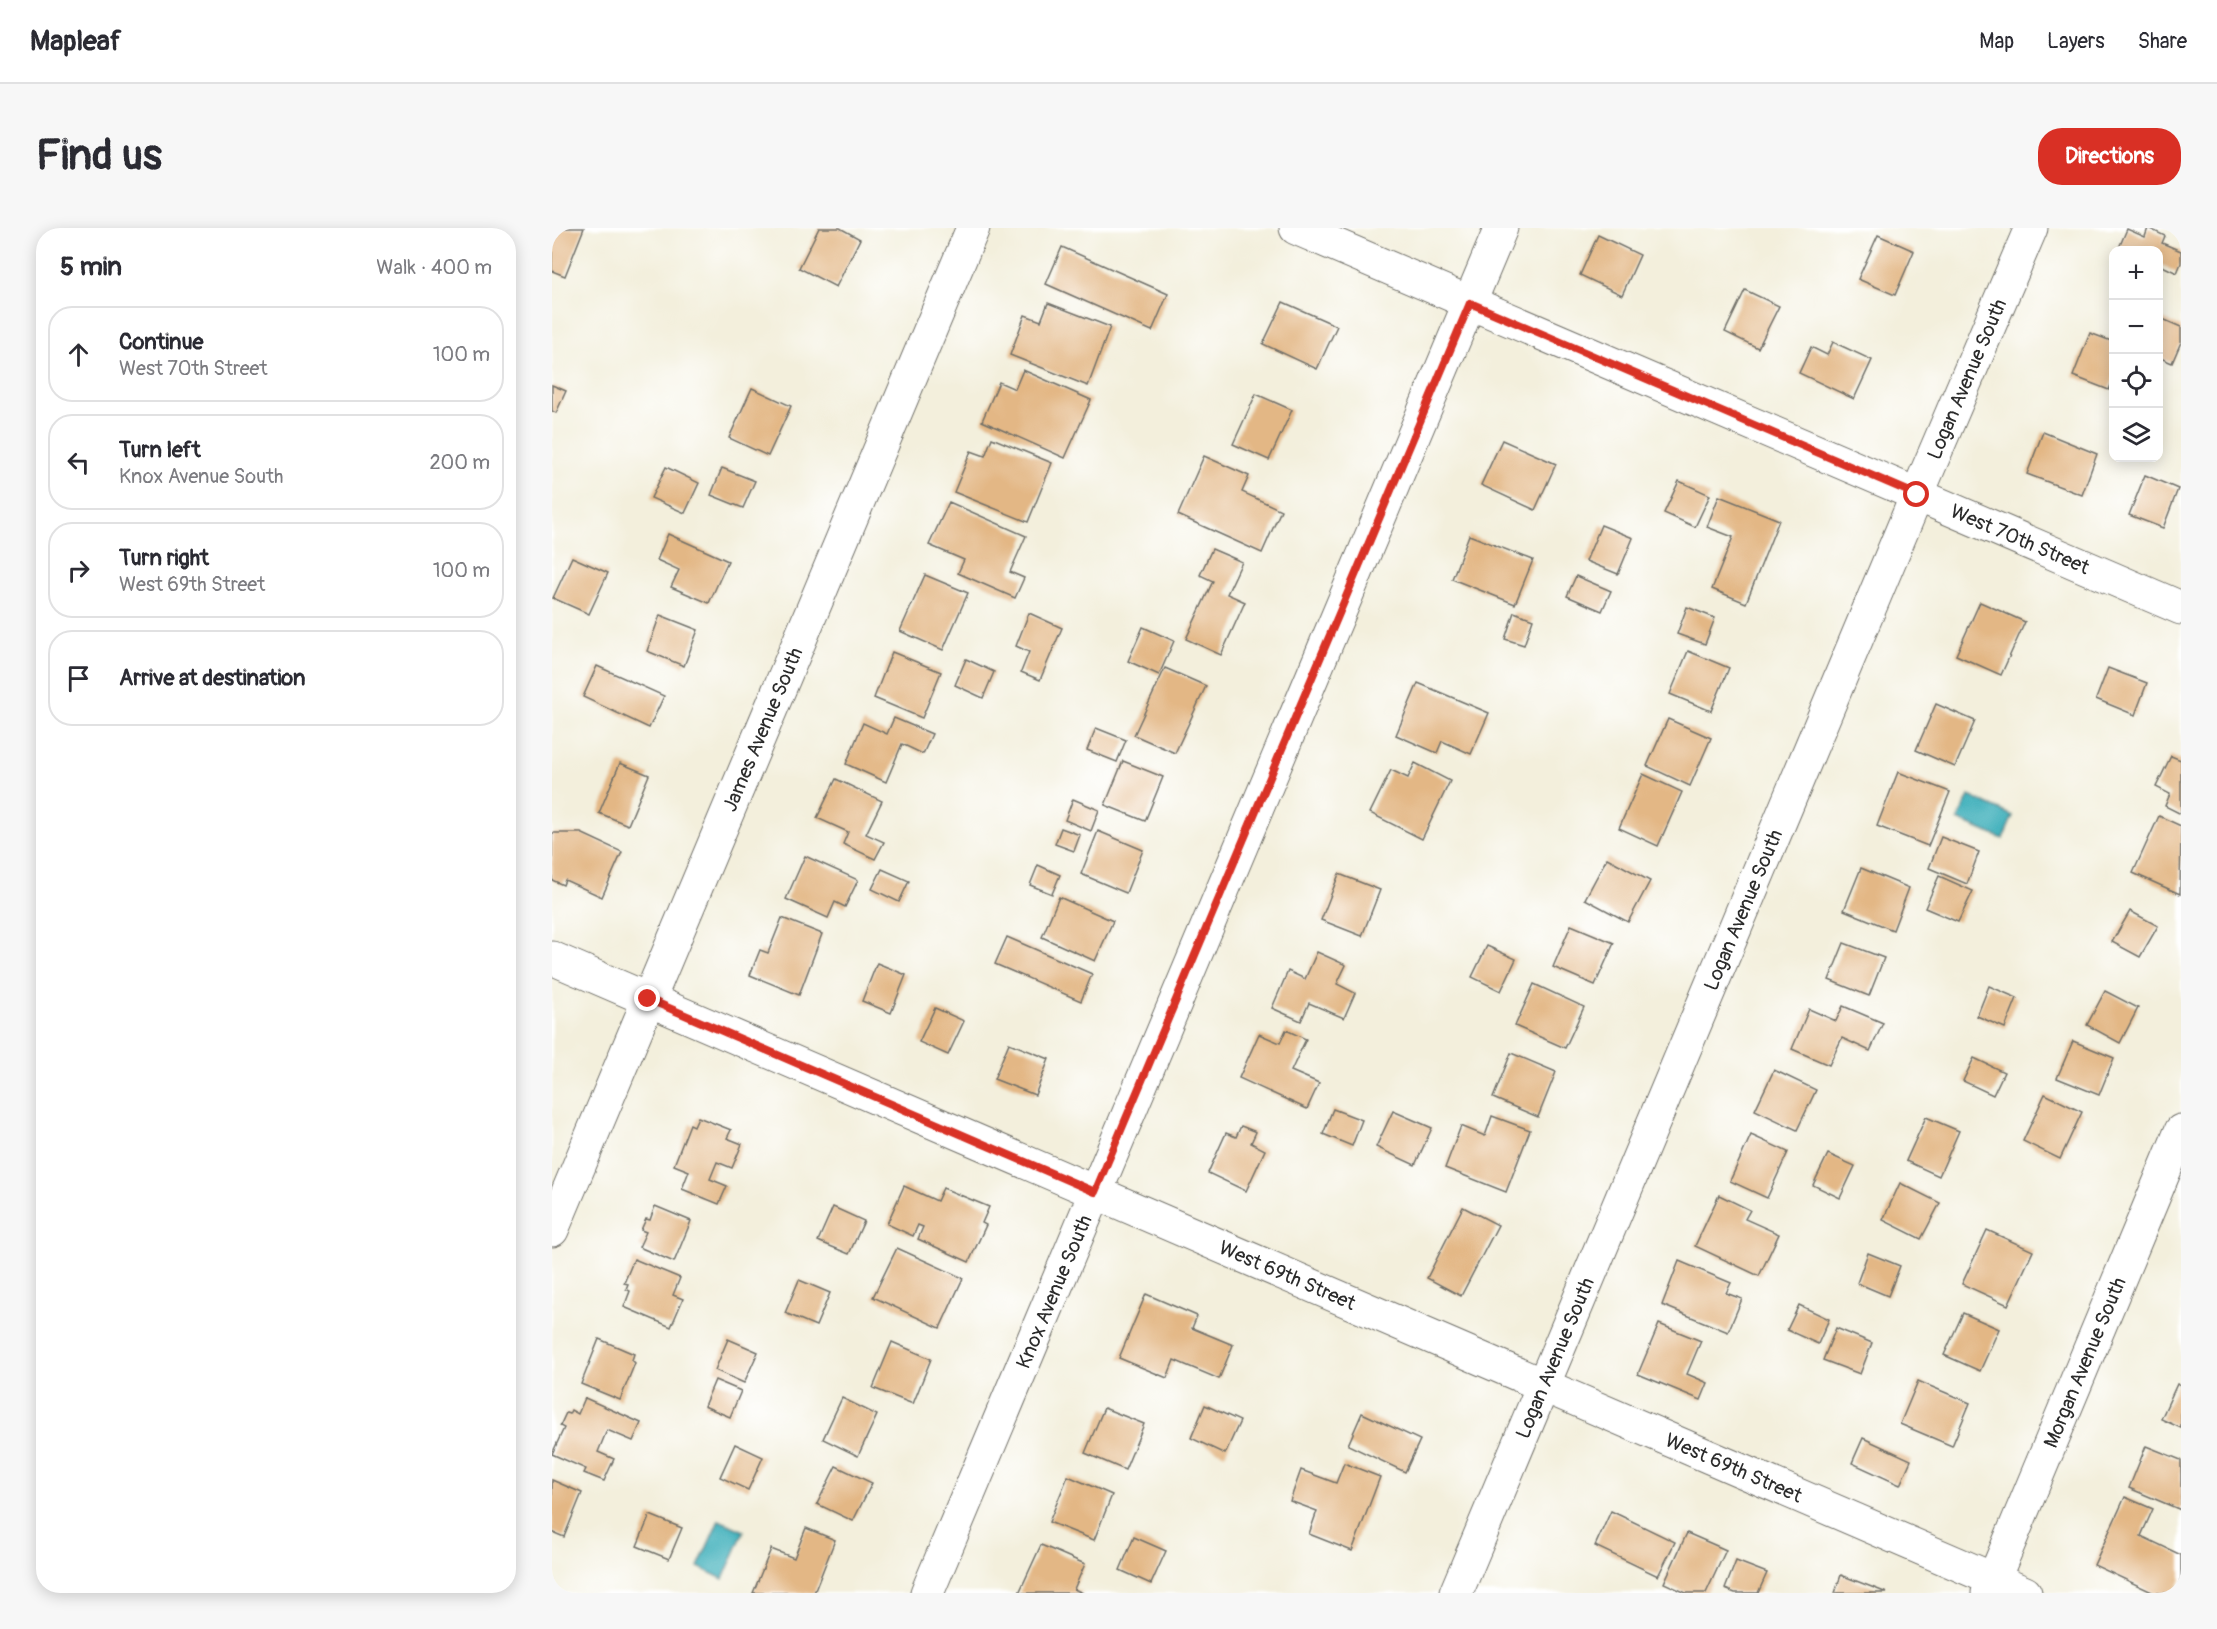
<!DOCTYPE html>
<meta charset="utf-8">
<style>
body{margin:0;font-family:Pangolin,sans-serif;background:#f7f7f7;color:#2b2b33}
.controls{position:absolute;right:18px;top:18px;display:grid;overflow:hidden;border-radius:12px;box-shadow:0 3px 15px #0003}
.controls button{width:54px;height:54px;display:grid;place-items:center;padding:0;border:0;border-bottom:2px solid #e1e1e2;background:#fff;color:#2b2b33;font:30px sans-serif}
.stop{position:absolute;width:18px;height:18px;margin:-14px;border:4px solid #d93025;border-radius:50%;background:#fff}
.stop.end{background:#d93025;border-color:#fff;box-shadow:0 2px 6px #0008}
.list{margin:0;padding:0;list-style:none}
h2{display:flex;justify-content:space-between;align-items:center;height:78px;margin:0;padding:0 24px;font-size:26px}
h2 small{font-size:20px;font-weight:400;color:#7c7c81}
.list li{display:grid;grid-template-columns:39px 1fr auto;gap:18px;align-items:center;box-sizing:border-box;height:96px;margin:0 12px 12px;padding:0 12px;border:2px solid #e1e1e2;border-radius:24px}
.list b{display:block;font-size:22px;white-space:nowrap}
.list p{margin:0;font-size:20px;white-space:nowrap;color:#7c7c81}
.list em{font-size:20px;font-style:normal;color:#7c7c81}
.icon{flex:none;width:33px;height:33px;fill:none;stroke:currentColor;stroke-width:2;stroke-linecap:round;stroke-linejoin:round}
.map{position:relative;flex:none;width:1629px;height:1365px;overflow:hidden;border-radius:24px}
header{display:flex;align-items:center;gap:36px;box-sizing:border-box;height:84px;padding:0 30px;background:#fff;border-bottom:2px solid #e1e1e2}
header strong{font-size:28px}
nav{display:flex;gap:33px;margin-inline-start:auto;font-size:21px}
.intro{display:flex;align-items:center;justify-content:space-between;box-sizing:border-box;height:144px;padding:0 36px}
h1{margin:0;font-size:42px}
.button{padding:15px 27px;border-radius:24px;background:#d93025;color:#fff;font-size:21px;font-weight:700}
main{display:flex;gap:36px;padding:0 36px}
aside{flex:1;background:#fff;border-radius:24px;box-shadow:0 3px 15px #0003}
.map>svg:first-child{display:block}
.water{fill:#42b1bc;stroke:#366e74;stroke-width:1.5}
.building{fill:#e3b785}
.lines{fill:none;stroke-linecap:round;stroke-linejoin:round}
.minor-casing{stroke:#717069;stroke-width:35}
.minor{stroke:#fff;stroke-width:33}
.route{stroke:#d93025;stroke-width:8}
.labels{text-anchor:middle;stroke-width:6;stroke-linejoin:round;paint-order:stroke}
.street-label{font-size:20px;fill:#2b2b2b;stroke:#fff}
</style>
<header>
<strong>Mapleaf</strong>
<nav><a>Map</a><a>Layers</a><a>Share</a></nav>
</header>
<div class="intro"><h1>Find us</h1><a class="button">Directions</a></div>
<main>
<aside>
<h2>5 min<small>Walk · 400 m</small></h2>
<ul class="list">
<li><svg class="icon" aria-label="ahead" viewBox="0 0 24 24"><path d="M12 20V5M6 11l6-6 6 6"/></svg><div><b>Continue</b><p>West 70th Street</p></div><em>100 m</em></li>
<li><svg class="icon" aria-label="left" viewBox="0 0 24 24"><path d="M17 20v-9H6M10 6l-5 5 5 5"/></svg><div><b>Turn left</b><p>Knox Avenue South</p></div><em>200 m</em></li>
<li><svg class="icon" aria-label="right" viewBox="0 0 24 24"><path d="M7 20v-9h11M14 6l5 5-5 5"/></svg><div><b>Turn right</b><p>West 69th Street</p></div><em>100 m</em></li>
<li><svg class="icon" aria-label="arrive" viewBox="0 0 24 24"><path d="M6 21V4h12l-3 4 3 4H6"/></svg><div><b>Arrive at destination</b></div></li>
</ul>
</aside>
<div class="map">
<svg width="1629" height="1365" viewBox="0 0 1629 1365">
<rect width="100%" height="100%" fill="#fff"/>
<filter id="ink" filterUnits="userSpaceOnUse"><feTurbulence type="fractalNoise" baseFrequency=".0167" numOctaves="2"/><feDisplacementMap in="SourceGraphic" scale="12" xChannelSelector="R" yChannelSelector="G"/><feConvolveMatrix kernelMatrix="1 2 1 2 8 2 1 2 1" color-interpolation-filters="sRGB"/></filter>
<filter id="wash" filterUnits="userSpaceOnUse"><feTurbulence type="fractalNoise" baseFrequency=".008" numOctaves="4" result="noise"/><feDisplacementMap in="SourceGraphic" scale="24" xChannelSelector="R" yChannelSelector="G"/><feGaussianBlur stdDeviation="1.35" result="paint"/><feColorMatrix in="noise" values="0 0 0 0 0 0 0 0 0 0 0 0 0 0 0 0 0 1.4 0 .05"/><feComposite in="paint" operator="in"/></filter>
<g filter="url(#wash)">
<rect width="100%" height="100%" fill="#f3efdc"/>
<g class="water">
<path d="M1417,568l44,20 -10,23 -45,-19z"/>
<path d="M167,1292l25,11 -21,48 -25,-12z"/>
</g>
<g id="blocks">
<g class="building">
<path d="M0,0h32l-19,48 -13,-5z"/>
<path d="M267,0h21l20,11 -24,48 -37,-19z"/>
<path d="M1596,0l17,8 -3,7 19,8v12l-4,10 -19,-9v-14h-40l9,-21 18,8z"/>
<path d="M1046,7l42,20 -18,40 -42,-20z"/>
<path d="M1326,7l36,16 -19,44 -37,-16z"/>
<path d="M510,19l106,47 -16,37 -106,-47z"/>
<path d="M1193,62l34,16 -21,42 -33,-16z"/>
<path d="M731,74l54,24 -20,43 -54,-25z"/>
<path d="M496,75l62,24 -22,59 -78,-31 15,-40 16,6z"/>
<path d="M1606,89l23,10v15l-9,21 -14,-6z"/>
<path d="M1538,105l24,9v36l-5,12 -36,-14z"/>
<path d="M1281,114l39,18 -18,39 -55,-26 12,-26 16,8z"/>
<path d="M471,142l68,30 -26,58 -83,-37 17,-39 16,7z"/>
<path d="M0,157l14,6 -10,22 -4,-2z"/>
<path d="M200,160l39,18 -23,50 -39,-18z"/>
<path d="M704,166l36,16 -23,50 -36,-16z"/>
<path d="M1491,204l54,22 -15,41 -55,-21z"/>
<path d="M440,210l60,25 -24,59 -74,-30 17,-41 14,5z"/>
<path d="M950,212l54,24 -21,46 -54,-25z"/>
<path d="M652,228l45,20 -7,16 39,18 -19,43 -84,-38z"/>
<path d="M114,239l33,16 -14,30 -34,-15z"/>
<path d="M170,240l33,13 -12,27 -32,-13z"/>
<path d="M1593,247l33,14 -15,39 -34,-13z"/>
<path d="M1127,253l31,14 -15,32 -31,-14z"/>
<path d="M1167,268l60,24 -33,83 -34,-14 21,-52 -26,-10z"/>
<path d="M397,274l77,34 -16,36 14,6 -9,20 -57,-25 6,-13 -35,-15z"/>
<path d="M1049,297l32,13 -15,36 -32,-13z"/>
<path d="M116,306l60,27 -19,42 -38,-16 8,-17 -22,-10z"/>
<path d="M917,307l64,25 -18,44 -63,-25z"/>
<path d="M660,321l30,13 -15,32 18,8 -24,53 -35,-16 27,-58 -13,-6z"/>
<path d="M20,329l36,16 -19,41 -36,-16z"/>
<path d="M373,347l43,18 -25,57 -43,-19z"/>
<path d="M1024,348l35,15 -9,20 -35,-15z"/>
<path d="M1428,374l45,20 -24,53 -45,-20z"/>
<path d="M1135,379l28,11 -10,26 -28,-10z"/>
<path d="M962,384l19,7 -9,26 -19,-6z"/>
<path d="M477,385l33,15 -22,52 -19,-8 8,-20 -13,-6z"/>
<path d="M108,387l38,15 -14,36 -37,-15z"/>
<path d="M591,399l31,14 -15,34 -31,-14z"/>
<path d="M1136,423l41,17 -18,43 -41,-17z"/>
<path d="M340,424l49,20 -19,46 -48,-20z"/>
<path d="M414,431l28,13 -11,26 -28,-13z"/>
<path d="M45,438l67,30 -15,32 -66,-31z"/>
<path d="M613,440l41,18 -31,67 -41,-18z"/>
<path d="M1556,440l39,15 -12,32 -39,-16z"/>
<path d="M866,455l71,30 -18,41 -29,-13 -5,12 -41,-18z"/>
<path d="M1384,476l39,17 -20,46 -39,-17z"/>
<path d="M342,490l38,16 -9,20 -21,-10 -16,38 -40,-18 17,-41 24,11z"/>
<path d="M1116,491l43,19 -21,48 -43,-20z"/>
<path d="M544,500l30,12 -9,22 -30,-12z"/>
<path d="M1619,528l10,4v54l-16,-8 5,-12 -14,-7z"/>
<path d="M571,533l40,16 -18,44 -40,-16z"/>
<path d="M68,535l29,12 -21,50 -29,-12z"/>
<path d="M863,535l35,18 -28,58 -52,-26 21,-43 17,8z"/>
<path d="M1346,544l52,20 -22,54 -51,-20z"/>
<path d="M1091,546l39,18 -24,54 -39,-18z"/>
<path d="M284,551l46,22 -16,33 18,8 -9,17 -32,-15 5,-12 -31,-14z"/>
<path d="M521,571l26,11 -8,21 -26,-11z"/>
<path d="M1607,588l22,10 -1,68 -47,-21z"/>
<path d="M509,600l19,7 -6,16 -19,-7z"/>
<path d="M546,603l45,19 -17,43 -45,-19z"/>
<path d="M0,605h29l41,19 -20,45 -37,-17 -2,5 -11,-5z"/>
<path d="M1389,609l38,15 -12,32 -38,-16z"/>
<path d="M253,628l53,24 -13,27 -10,-5 -7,16 -42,-19z"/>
<path d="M1055,630l43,23 -22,41 -43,-23z"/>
<path d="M486,637l22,10 -8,19 -22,-9z"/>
<path d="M1309,640l48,20 -16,42 -49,-20z"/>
<path d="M330,641l27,12 -10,21 -27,-13z"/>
<path d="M787,646l41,16 -18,46 -41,-16z"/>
<path d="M1387,648l34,15 -15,31 -33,-14z"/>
<path d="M507,669l54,24 -18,40 -53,-24z"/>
<path d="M1578,683l28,15 -18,31 -28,-15z"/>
<path d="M230,690l40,16 -23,61 -49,-20 10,-25 8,3z"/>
<path d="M1019,697l43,18 -19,42 -42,-18z"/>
<path d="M455,709l85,37 -11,27 -86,-37z"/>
<path d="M1292,715l40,15 -15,38 -40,-16z"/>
<path d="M935,718l29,13 -15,32 -29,-14z"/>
<path d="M765,724l29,13 -9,19 18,9 -11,25 -35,-15 -8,18 -29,-13 16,-37 17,8z"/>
<path d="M325,735l29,12 -15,38 -29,-12z"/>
<path d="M982,756l50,23 -19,41 -50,-22z"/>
<path d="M1437,758l28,12 -12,30 -28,-12z"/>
<path d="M1553,763l33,17 -18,35 -33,-18z"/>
<path d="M1291,778l40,17 -13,28 -28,-13 -13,27 -37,-16 17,-40 27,12z"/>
<path d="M383,780l29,13 -16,34 -29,-13z"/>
<path d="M734,802l20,9 -15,32 28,12 -12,26 -68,-31 20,-44 21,9z"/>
<path d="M1521,813l41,17 -15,37 -42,-17z"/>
<path d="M457,815l40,16 -14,36 -41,-16z"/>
<path d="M959,825l45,19 -18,45 -45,-19z"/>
<path d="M1422,830l30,14 -11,23 -30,-14z"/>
<path d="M1222,842l42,20 -19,40 -42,-20z"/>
<path d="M1493,866l37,18 -22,47 -37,-18z"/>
<path d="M781,881l29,11 -10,26 -29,-12z"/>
<path d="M841,883l39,17 -17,37 -39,-18z"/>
<path d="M940,888l38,14 -24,62 -61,-24 16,-42 24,10z"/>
<path d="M146,889l33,13 -4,8 15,6 -10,24 -15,-6 -7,17 17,7 -8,18 -37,-15 7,-18 -15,-6 16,-41 4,2z"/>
<path d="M1374,889l33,14 -20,45 -33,-15z"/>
<path d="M689,898l15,6 -5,11 14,7 -19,41 -38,-18 18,-40 10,4z"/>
<path d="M1199,907l37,17 -21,46 -37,-17z"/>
<path d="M1276,926l27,12 -15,32 -27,-13z"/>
<path d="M1348,955l40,20 -19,36 -38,-19z"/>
<path d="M352,958l33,15 6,-13 46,19 -7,16 4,2 -17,37 -51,-23 5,-12 -5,-2 -5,11 -26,-12z"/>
<path d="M1167,967l31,15 -5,9 34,15 -20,42 -64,-30z"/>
<path d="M103,978l36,15 -17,41 -35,-15 7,-15 -5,-2 5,-11 4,1z"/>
<path d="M281,979l31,14 -15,33 -31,-13z"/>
<path d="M911,979l35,18 -37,71 -34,-18z"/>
<path d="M1435,1002l46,21 -25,54 -46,-21z"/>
<path d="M345,1020l66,30 -23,50 -67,-31z"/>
<path d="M1316,1025l32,13 -12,30 -31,-13z"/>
<path d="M82,1031l46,19 -7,17 10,4 -12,28 -47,-20 6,-16 -4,-2 2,-5 -4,-1z"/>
<path d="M1127,1033l52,22 -5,10 16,6 -14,33 -66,-27z"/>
<path d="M247,1052l31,13 -14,33 -31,-13z"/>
<path d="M594,1066l51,22 -5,12 41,17 -14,34 -45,-19 -7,18 -48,-20z"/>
<path d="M1247,1077l30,14 -11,25 -31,-14z"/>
<path d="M1411,1085l36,16 -19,42 -36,-16z"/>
<path d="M1107,1096l42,17 -14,33 21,9 -7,17 -63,-26z"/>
<path d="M1284,1100l36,15 -12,31 -37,-14z"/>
<path d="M47,1111l35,15 -2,6 3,3 -15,37 -39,-16z"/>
<path d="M176,1111l30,13 -14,31 -29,-13z"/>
<path d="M340,1114l39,17 -18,45 -40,-16z"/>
<path d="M163,1152l26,11 -11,26 -26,-11z"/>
<path d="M1366,1153l52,22 -18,43 -52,-22z"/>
<path d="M1625,1156l4,2v42l-20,-9z"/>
<path d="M33,1170l56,25 -8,18 -26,-11 -9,22 16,7 -10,22 -20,-8 2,-4 -34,-15 12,-26 -4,-2 6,-13 3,1 2,-4 7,4z"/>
<path d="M290,1170l35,17 -19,41 -35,-17z"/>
<path d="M653,1177l35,16 -15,33 -34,-16z"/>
<path d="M552,1180l40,16 -19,46 -40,-17z"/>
<path d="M810,1185l58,27 -15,32 -57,-27z"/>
<path d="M1311,1210l48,22 -11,25 -48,-22z"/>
<path d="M183,1216l28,13 -15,33 -28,-13z"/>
<path d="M1594,1218l35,14v50l-52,-22z"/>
<path d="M792,1235l36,14 -28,74 -43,-17 8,-23 -27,-10 11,-31 35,13z"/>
<path d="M284,1238l36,17 -19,38 -36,-17z"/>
<path d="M516,1248l44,19 -18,45 -45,-18z"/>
<path d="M0,1252l30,13 -18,44 -12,-5z"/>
<path d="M1573,1269l28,12 -12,27 40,19v24l-6,14h-21l-60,-28z"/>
<path d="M1059,1283l64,31 -17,34 -63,-30z"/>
<path d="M98,1287l32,13 -13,31 -32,-13z"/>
<path d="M254,1300l29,12 -21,53h-61l18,-44 23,9z"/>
<path d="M1135,1305l39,17 -20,43h-20l-22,-10z"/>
<path d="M582,1309l32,14 -15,33 -31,-14z"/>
<path d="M489,1317l44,19 -11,25 9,4h-64z"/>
<path d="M1184,1333l31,12 -9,20h-23l-10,-4z"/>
<path d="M1289,1347l46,18h-52z"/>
</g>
</g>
</g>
<g filter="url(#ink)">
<use href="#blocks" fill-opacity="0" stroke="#717069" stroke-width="1.5"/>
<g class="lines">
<g class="minor-casing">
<g id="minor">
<path id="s1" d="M744,0l885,380"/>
<path id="s2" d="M0,730l1473,635"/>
<path id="s3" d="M0,1002l421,-1002"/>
<path id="s4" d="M375,1365l574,-1365"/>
<path id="s5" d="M904,1365l461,-1098 114,-267"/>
<path id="s6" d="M1436,1365l193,-462"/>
</g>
</g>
<use href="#minor" class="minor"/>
</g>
</g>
<g class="lines" filter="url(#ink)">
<path class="route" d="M96,771l447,193 375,-889 447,192"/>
</g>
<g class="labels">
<g class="street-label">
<text dy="7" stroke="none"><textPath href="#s5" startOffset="1317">Logan Avenue South</textPath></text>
<text dy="7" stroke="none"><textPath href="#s1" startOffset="788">West 70th Street</textPath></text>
<text dy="7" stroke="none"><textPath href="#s3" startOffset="543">James Avenue South</textPath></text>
<text dy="7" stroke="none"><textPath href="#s5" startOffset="741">Logan Avenue South</textPath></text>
<text dy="7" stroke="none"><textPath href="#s2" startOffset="801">West 69th Street</textPath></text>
<text dy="7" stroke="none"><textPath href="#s4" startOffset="327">Knox Avenue South</textPath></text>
<text dy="7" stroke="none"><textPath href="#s5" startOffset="255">Logan Avenue South</textPath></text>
<text dy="7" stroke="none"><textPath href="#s6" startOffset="250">Morgan Avenue South</textPath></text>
<text dy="7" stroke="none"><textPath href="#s2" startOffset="1287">West 69th Street</textPath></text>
</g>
</g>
</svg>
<div class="controls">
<button>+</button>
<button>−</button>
<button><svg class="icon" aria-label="locate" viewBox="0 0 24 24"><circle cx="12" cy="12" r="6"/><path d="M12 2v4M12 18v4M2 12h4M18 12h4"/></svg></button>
<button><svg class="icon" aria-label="layers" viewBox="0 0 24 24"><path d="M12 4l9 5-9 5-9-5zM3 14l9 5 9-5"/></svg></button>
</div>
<div class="stop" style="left:1365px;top:267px"></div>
<div class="stop end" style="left:96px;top:771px"></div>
</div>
</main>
